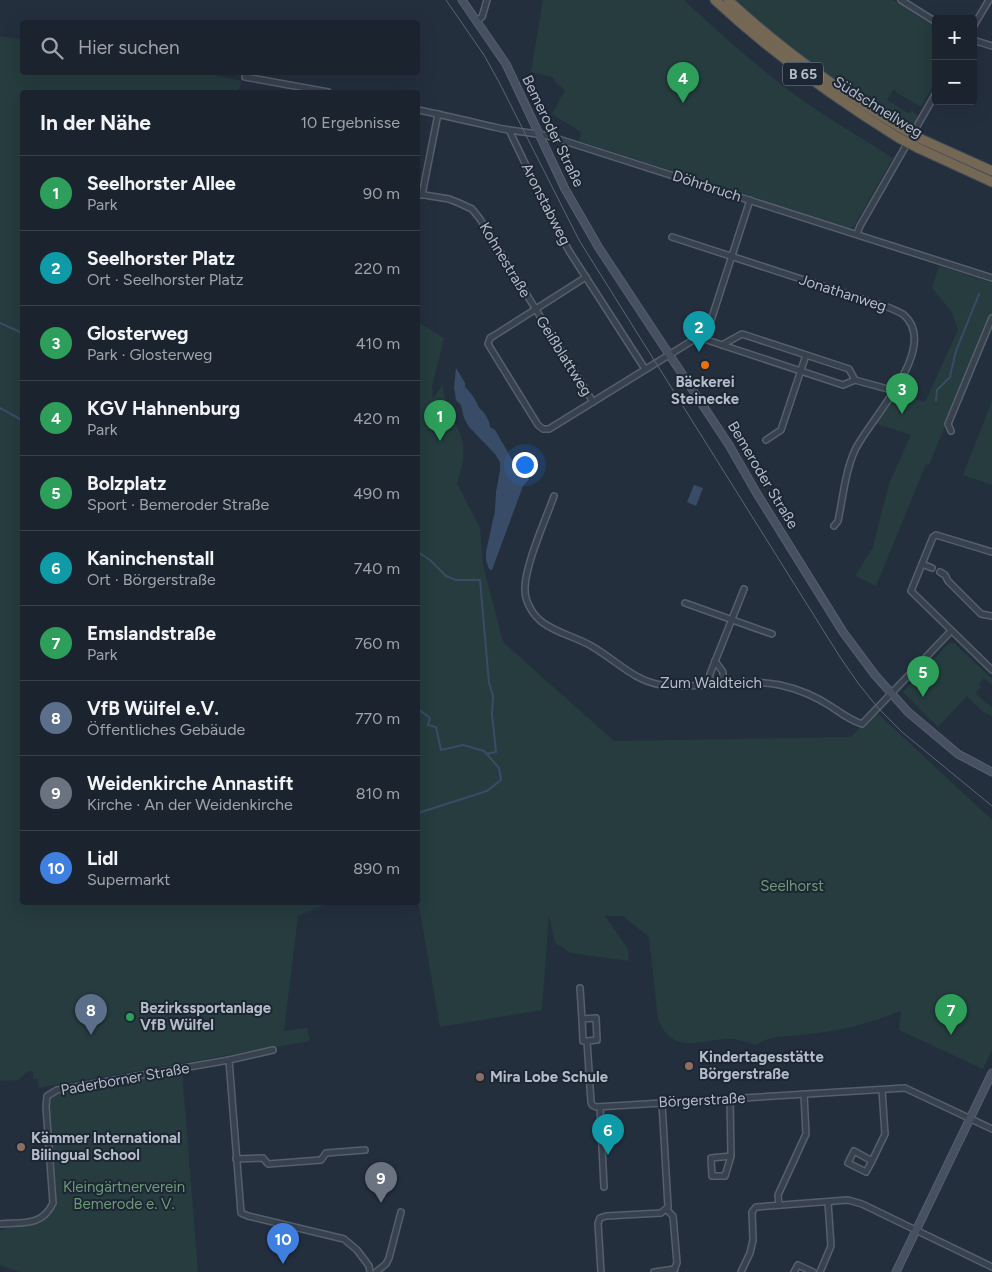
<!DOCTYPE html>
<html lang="de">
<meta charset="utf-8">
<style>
body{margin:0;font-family:Figtree,sans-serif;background:#282f3a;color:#f1f3f6}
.controls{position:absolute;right:15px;top:15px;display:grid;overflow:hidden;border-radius:5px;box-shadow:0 5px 20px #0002}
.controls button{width:45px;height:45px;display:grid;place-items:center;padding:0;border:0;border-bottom:1px solid #39404a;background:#1b232e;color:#f1f3f6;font:25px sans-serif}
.you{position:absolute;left:524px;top:464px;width:18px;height:18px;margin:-12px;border:4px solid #fff;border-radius:50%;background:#1a73e8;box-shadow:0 0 0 8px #1a73e833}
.badge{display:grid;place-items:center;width:32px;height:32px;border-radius:50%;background:#d93025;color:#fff;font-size:16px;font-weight:700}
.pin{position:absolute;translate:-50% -41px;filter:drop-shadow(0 1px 2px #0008)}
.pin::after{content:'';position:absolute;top:26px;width:18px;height:15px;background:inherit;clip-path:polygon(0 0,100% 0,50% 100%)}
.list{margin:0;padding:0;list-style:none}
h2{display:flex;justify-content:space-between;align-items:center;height:65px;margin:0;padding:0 20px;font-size:21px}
h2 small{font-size:16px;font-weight:400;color:#a0a4aa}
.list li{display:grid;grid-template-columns:32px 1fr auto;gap:15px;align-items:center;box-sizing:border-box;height:75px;padding:0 20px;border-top:1px solid #39404a}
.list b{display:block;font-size:19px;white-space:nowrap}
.list p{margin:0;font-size:16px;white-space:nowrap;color:#a0a4aa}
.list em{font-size:16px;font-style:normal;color:#a0a4aa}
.icon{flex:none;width:28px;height:28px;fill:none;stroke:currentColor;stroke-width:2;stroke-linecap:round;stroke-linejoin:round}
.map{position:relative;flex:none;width:992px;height:1272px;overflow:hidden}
.search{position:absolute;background:#1b232e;box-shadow:0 5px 20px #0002;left:20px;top:20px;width:400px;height:55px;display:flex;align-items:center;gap:12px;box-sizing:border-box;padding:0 18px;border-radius:5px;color:#a0a4aa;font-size:19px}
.panel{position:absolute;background:#1b232e;box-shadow:0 5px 20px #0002;left:20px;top:90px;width:400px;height:815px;border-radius:5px}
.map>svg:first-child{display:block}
.green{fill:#263c3f}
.water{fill:#394c67}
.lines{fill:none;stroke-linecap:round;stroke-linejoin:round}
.stream{stroke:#394c67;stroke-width:2}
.street-casing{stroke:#565f6c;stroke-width:8}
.secondary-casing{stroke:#565f6c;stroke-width:9}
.highway-casing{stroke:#434c59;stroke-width:11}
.street{stroke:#38414e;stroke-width:5}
.secondary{stroke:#465061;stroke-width:7}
.highway{stroke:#746855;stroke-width:9}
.tram{stroke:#5a6575;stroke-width:1}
.highway-bridge-casing{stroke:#434c59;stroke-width:11;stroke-linecap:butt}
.highway-bridge{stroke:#746855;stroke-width:9}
.food-dot{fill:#e8710a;stroke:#1d2633;stroke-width:2}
.leisure-dot{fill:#2e9e5b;stroke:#1d2633;stroke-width:2}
.education-dot{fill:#8d6e63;stroke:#1d2633;stroke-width:2}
.labels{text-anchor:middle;stroke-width:4;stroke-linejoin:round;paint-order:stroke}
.shield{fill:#1d2633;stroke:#878f9c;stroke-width:1}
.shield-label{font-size:14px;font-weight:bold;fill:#b4bcc9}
.street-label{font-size:15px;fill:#b4bcc9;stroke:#1d2633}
.poi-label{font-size:15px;font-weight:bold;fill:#b4bcc9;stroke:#1d2633;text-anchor:start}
.park-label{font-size:15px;fill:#6b9a76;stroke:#1d2633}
</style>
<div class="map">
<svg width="992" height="1272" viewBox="0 0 992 1272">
<rect width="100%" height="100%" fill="#242f3e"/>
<g class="green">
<path d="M543,0h141c34,32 69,63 107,92 32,24 68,44 102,66l-39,68 -4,2 -271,-87 2,-9 -29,-18 13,-24 -10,-8 -2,-5 -22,-5z"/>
<path d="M734,0h159l43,28v52l-15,27 -24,-14 -3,-4 -7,11 21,13 5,-2 6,6 -7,11c-65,-36 -122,-80 -178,-128z"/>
<path d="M0,36l22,4v32h177l43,9 -4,11h-216v810l306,1 -30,13 -14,115 23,-3 3,13 -271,47 -1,-9h-5v-8h-5l-10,9 -18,1z"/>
<path d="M939,266l53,17v41l-39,97 -5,-2 -19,46 -3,-1 -50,122 -21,-10 18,-29 16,-63 22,-49 -35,-11 21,-30 28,8 33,-72 -6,-18 -20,-24z"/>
<path d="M418,322l26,16 -12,48 1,12 10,-13c0,22 16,38 20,59 2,13 -2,26 -6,39l23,45 3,37 20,77 111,99 237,-4 24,-26 117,109v230l-9,19 -84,-39 2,-19c-19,7 -38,14 -59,18 -14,3 -28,4 -42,6 -18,2 -28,0 -45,10 -9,-3 -19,-7 -30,-6 -29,2 -51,15 -67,-19l-9,-83 -26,-21h-18l23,33 1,12 -58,-8 -16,-10 -6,-27 -7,94 -102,17 -22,-127z"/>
<path d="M992,401v84l-29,-10z"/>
<path d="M949,643h5l38,36v6l-8,-7 -5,6 2,3 -6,6 17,15v8l-10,-5 -15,-15 -29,31 -35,-35z"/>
<path d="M182,1070l16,202h-179l-19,-7v-34c23,-14 43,8 56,-30l-7,-96 1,-7 8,-6z"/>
</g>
<g class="water">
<path d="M456,368l9,15v4c7,7 11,13 14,21 5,3 11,13 11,19l5,3 19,33 3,-2 12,18 -6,7 -31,84 -3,-1 -3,-9v-8l9,-41 1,-19 4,-22v-8l-5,-8 -26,-27 -5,-9 -3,-13 -5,-5 -2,-13z"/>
<path d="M694,485l9,3 -7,18 -9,-4z"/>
</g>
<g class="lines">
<g class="stream">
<path d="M0,323l22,10"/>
<path d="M936,401l1,-11 13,-13 1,-5 5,-21 23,-57"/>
<path d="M0,408l22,12"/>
<path d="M418,552l12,8 16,16 10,4h24l9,103 4,13 -1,18 4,38 -10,2"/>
<path d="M418,709l12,9 -2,7 8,2 5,23 22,-5 21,6 15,17 2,12 -14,11 -69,22"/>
</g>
<g class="street-casing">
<g id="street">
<path d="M901,0l35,22"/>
<path d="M476,21l6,-4 5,-17"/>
<path d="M973,27l16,-27"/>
<path d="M973,40l19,6"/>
<path d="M245,77l83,15"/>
<path d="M418,110c25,5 50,11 76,17 19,5 39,5 58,10l440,141"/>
<path d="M509,130l39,81 21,40 76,118"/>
<path d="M418,194l31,5 10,4 13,6 8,10 113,183"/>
<path d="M422,195l16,-81"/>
<path d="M857,234l3,-8 76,-133"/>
<path d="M672,237l218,71c4,2 10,4 14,7 37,33 -35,105 -49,135 -10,22 -12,48 -17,71l-4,5"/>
<path d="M586,277l-91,58 -5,3 -2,6 50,81 5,4h6l149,-92 145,48 12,-5 40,11"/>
<path d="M705,339l45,-139"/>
<path d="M722,345l20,-11 107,35 6,11"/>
<path d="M951,431l-3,-7 44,-106"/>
<path d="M766,440l15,-10 25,-75"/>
<path d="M554,496c-8,23 -30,71 -29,94 0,12 8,25 17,32 16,12 35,15 51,25 24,14 41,34 69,38 39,5 80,-8 118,0 18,4 37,12 52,22 10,7 18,13 30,17l89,-93"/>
<path d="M992,552l-56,-17 -3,2 -22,54 81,79"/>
<path d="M922,564l10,4"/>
<path d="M940,572l5,3 3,6 33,33 11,2"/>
<path d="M685,603l87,31"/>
<path d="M715,661l8,11v12"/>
<path d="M709,685l1,-11 34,-85"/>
<path d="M580,988l2,31"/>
<path d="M587,1041l10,-1 -1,-22 -14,1 1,22h4l4,61 1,3 4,2 309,-19 87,41"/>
<path d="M229,1060l12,153 7,3 96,23 13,11 12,16 1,6"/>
<path d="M730,1099l1,57 -6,20h-13l-1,-18 20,-2"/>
<path d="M600,1107l4,80"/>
<path d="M236,1159l27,-1 5,6 53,-4 5,-7 39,-3"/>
<path d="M872,1161l-6,11 -18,-9 6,-12 18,10 13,-27 -3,-44"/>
<path d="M779,1205l-1,-10 28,-61 -2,-40"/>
<path d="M667,1210l6,6 4,47 -4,9"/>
<path d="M0,1224c22,-2 42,3 53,-21l-7,-96 1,-11 10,-6 172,-30 44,-10"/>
<path d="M376,1272l10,-8 3,-6 12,-46"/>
<path d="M601,1272l-3,-49 2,-5 6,-2 55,-3 7,-6 -6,-104"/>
<path d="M654,1272l21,-3"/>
<path d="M741,1272l9,-19 3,-13 -1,-28 4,-5 92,-7 14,4 130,63"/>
<path d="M794,1272l4,-7 15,7"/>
<path d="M820,1272l11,-26 -3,-44"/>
</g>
</g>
<g class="secondary-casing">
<g id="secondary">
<path d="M462,0l44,64 59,125 34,59 130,197 27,47 87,140 32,43 33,37 50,42 34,18"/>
<path d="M896,1272l96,-199"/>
</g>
</g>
<g class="highway-casing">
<g id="highway">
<path d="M715,0c58,54 116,96 184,138"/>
<path d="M728,0c54,50 112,92 175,129"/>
<path d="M921,139l71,32"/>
<path d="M918,148l74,34"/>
</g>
</g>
<use href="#street" class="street"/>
<use href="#secondary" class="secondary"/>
<use href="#highway" class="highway"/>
<path class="tram" d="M446,0l38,55 15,27 80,158 261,417 18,26 20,25 24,24 90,74"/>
<g class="highway-bridge-casing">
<g id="highway-bridge">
<path d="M903,129l18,10"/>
<path d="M899,138l19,10"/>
</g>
</g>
<use href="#highway-bridge" class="highway-bridge"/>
</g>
<circle class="food-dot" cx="705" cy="365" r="5"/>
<circle class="leisure-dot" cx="130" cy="1017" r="5"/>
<g class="education-dot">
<circle cx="689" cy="1066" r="5"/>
<circle cx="480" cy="1077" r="5"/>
<circle cx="21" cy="1147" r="5"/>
</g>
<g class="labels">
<rect class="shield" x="783" y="62.5" width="40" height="23" rx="4"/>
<g class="shield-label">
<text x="803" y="79">B 65</text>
</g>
<g class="street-label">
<text transform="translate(878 107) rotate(32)" y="5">Südschnellweg</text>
<text transform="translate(553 131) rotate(64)" y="5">Bemeroder Straße</text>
<text transform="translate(707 186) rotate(18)" y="5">Döhrbruch</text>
<text transform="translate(546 204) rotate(63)" y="5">Aronstabweg</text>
<text transform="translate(505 260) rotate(59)" y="5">Kohnestraße</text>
<text transform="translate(843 293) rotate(18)" y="5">Jonathanweg</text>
<text transform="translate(564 356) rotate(58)" y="5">Geißblattweg</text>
<text transform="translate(763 475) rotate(59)" y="5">Bemeroder Straße</text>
<text x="711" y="688">Zum Waldteich</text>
<text transform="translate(125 1079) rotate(-10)" y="5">Paderborner Straße</text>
<text transform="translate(702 1100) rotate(-3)" y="5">Börgerstraße</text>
</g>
<g class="poi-label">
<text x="705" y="387" text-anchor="middle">Bäckerei<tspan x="705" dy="17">Steinecke</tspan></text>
<text x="140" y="1013">Bezirkssportanlage<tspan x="140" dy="17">VfB Wülfel</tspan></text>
<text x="699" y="1062">Kindertagesstätte<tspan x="699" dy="17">Börgerstraße</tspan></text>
<text x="490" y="1082">Mira Lobe Schule</text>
<text x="31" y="1143">Kämmer International<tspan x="31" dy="17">Bilingual School</tspan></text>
</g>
<g class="park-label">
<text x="792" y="891">Seelhorst</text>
<text x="124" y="1192">Kleingärtnerverein<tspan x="124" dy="17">Bemerode e. V.</tspan></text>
</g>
</g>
</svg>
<div class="controls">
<button>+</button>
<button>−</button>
</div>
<div class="you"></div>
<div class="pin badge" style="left:440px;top:441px;background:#2e9e5b">1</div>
<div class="pin badge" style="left:699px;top:352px;background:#0f9aa8">2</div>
<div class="pin badge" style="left:902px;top:414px;background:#2e9e5b">3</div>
<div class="pin badge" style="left:683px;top:103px;background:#2e9e5b">4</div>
<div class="pin badge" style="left:923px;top:697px;background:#2e9e5b">5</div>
<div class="pin badge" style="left:608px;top:1155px;background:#0f9aa8">6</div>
<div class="pin badge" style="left:951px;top:1035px;background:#2e9e5b">7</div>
<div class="pin badge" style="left:91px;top:1035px;background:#5c6f8a">8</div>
<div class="pin badge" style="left:381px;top:1203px;background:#6b7280">9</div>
<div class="pin badge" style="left:283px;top:1264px;background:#3f7fe0">10</div>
<div class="search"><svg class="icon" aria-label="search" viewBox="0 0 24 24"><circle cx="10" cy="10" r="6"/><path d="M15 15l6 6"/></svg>Hier suchen</div>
<section class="panel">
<h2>In der Nähe<small>10 Ergebnisse</small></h2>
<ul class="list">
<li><span class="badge" style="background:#2e9e5b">1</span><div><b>Seelhorster Allee</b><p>Park</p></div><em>90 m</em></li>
<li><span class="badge" style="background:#0f9aa8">2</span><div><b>Seelhorster Platz</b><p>Ort · Seelhorster Platz</p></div><em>220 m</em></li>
<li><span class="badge" style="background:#2e9e5b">3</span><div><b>Glosterweg</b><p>Park · Glosterweg</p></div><em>410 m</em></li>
<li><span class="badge" style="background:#2e9e5b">4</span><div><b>KGV Hahnenburg</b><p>Park</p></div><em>420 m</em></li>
<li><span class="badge" style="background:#2e9e5b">5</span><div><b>Bolzplatz</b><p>Sport · Bemeroder Straße</p></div><em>490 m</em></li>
<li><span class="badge" style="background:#0f9aa8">6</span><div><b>Kaninchenstall</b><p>Ort · Börgerstraße</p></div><em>740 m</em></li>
<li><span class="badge" style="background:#2e9e5b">7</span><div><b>Emslandstraße</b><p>Park</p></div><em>760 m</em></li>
<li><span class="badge" style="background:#5c6f8a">8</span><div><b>VfB Wülfel e.V.</b><p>Öffentliches Gebäude</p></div><em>770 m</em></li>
<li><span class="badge" style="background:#6b7280">9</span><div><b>Weidenkirche Annastift</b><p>Kirche · An der Weidenkirche</p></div><em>810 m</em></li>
<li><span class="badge" style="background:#3f7fe0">10</span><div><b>Lidl</b><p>Supermarkt</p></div><em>890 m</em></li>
</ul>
</section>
</div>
